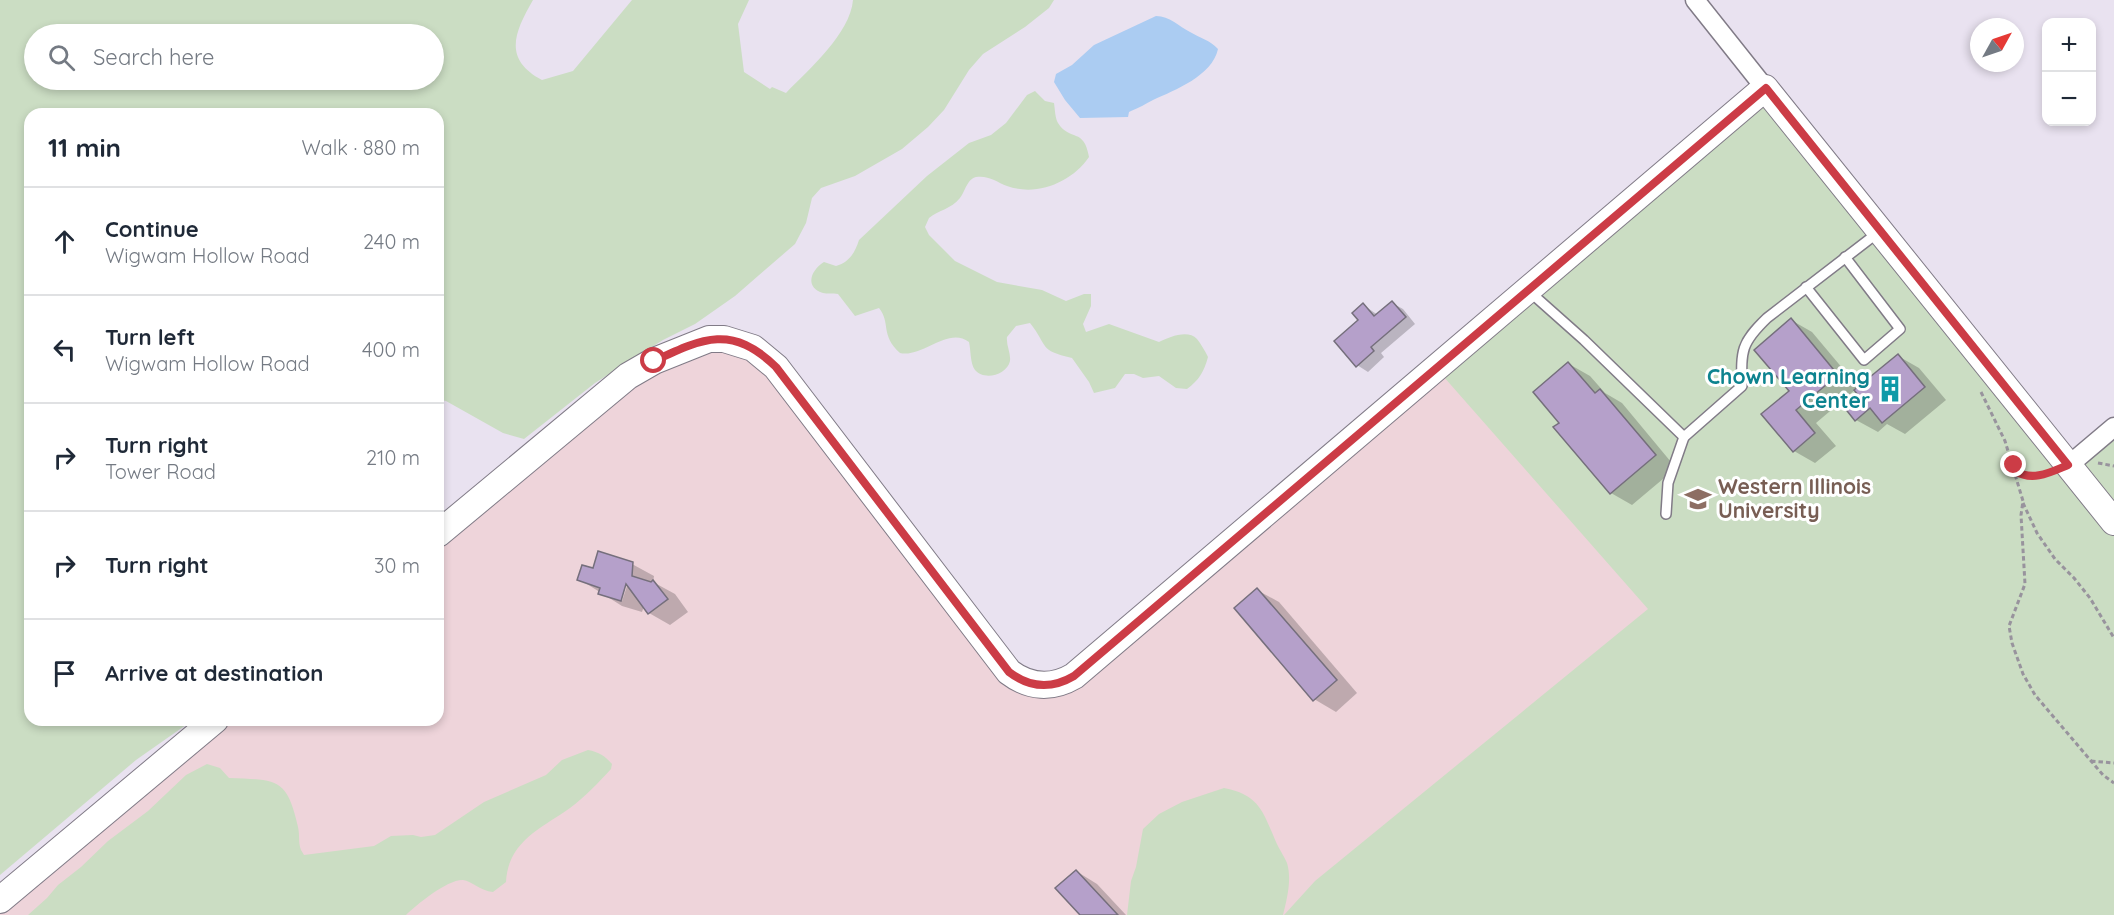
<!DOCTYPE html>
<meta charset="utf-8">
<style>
body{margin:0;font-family:Quicksand,sans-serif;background:#f2f2f3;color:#1f2937}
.controls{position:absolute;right:18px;top:18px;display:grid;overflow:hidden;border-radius:12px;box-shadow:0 3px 9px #0003}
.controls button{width:54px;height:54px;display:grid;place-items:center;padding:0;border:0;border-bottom:2px solid #e0e1e3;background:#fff;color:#1f2937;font:30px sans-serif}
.compass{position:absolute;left:1970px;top:18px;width:54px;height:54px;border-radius:50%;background:#fff;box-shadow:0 3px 9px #0003;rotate:50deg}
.stop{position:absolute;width:18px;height:18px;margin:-14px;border:4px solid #cc3c46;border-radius:50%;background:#fff}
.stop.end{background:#cc3c46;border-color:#fff;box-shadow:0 2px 6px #0008}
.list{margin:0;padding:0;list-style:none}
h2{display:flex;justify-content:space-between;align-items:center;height:78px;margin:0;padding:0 24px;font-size:26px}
h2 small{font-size:20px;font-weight:400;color:#747a83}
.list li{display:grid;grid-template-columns:39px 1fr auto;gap:18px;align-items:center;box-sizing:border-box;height:108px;padding:0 24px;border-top:2px solid #e0e1e3}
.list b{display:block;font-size:22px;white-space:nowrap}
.list p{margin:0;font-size:20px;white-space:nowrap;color:#747a83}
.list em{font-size:20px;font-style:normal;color:#747a83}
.icon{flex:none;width:33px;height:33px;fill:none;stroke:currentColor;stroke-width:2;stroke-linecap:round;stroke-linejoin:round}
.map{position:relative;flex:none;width:2114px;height:915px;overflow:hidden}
.search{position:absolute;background:#fff;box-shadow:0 3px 9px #0003;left:24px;top:24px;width:420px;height:66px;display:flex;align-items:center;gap:15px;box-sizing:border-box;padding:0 21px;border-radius:33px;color:#747a83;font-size:22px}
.panel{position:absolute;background:#fff;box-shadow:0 3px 9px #0003;left:24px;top:108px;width:420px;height:618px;border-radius:18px}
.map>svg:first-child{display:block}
.education{fill:#eed4da}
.green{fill:#cbddc3;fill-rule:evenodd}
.water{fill:#abccf2}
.shadow{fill:#0003;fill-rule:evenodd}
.building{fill:#b5a0ca;stroke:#756f7c;stroke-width:1.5}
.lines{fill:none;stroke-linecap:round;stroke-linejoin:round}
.lane-casing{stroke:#817b87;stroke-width:12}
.street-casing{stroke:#817b87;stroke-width:21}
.secondary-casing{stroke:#817b87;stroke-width:28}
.path{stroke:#98939d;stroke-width:3;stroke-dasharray:4.5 3;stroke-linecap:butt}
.lane{stroke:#fff;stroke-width:9}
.street{stroke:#fff;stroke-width:18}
.secondary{stroke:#fff;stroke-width:26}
.route{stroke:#cc3c46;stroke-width:8}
.labels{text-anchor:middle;stroke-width:6;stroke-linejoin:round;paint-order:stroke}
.culture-label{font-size:21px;font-weight:bold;fill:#0d838f;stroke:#fff;text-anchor:end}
.education-label{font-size:21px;font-weight:bold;fill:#785e54;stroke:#fff;text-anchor:start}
</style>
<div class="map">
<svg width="2114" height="915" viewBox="0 0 2114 915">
<rect width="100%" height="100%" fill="#e9e2f0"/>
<path class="education" d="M1765,88l349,827h-2114v-15l215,-180h223v-186l243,-186h71l257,324 44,13z"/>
<g class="green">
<path d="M0,0h533c-19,33 -30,59 9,80l31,-9 59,-71h117l-11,24 6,48 26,17 2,-2 14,6c23,-24 64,-59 67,-93h201l-5,8 -24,19 -42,27 -14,16 -25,40 -16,17 -26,22 -47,27 -34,12 -9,10 -6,25 -11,21 -60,52 -40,28 -32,16 -68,43 -71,56 -21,-6 -57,-32 -8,-2v-285h-408v606h163l-57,40 -136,115zM34,34h400v46h-400z"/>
<path d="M1765,88l303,376 46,-37v488h-830l31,-34 333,-272 -212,-241z"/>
<path d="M1035,91l10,10 9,2c1,6 1,15 4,20 12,19 26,4 31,34 -17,25 -52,40 -82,29 -10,-4 -19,-11 -31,-9 -9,2 -11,15 -16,21 -9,11 -21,12 -31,20l-4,9 4,8 26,26 42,21 45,8 24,11 18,-7h7v12l-8,18 3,8 23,-8 50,18c10,-5 29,-13 38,-3 4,5 8,12 11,18 -4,15 -9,23 -21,32l-11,-1 -17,-12 -16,2 -9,-4h-9l-10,14 -21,5 -5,-11 -17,-24c-34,-8 -23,-11 -42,-35l-14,3 -9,11c-1,8 4,16 3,24 -3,14 -26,20 -35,9 -5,-7 -4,-19 -6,-28 -21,-16 -46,16 -69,11 -20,-18 -9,-30 -21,-45l-24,8 -17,-22c-5,-1 -11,0 -15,-1 -19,-6 -12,-23 1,-31l12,4c14,-4 19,-14 23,-26l68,-64 42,-33 22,-8 15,-12 21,-28z"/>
<path d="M588,750c11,2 17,6 24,14l-1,5c-12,13 -26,28 -41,39 -28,20 -62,33 -64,74l-13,10c-13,-1 -21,-11 -30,-12 -15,-1 -47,25 -57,35h-378l19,-17 11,-13 23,-18 27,-26 40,-30 38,-36 21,-11 13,4 9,10c47,2 58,-1 69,49 2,9 0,15 3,23l3,5 70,-9 17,-10 22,-1 8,2 14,-2 49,-33 62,-27 16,-15z"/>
<path d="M1224,788c36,7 39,24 52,54 3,7 8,14 11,21 5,16 0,36 -4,52h-156l4,-34 5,-14 7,-38 16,-15 23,-12z"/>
</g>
<path class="water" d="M1156,16c14,0 22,10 34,16 10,6 20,8 28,17 -6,27 -43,41 -65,51 -8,4 -14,8 -22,11l-2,1 -1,5 -48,1 -15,-18 -11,-18 2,-8 16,-9 22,-20z"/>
<g class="shadow">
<path d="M1392,303l11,6 12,15 -34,29 3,4 -16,15 -11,-7 3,-45 3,-15 15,10z"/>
<path d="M1791,320l21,12 47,56 39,-32 21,12 27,32 -41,34 -18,-10 -9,8 -22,-12 4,-25 -4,-6 -40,34 20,23 -21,17 -21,-12z"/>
<path d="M1569,364l21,12 15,17 17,10 54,65 -44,37 -21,-12 -50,-70z"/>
<path d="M632,564l22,12 -1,6 22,12 13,18 -18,13 -21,-12 -5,-7 -2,6 -20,-6 -43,-27 15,-9zM627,576l3,1 -8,24h-3z"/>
<path d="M1257,590l22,12 78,91 -21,19 -22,-13z"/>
<path d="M1076,871l21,13 29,31h-44z"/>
</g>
<g class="building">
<path d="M1392,301l14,16 -35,30 3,4 -18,16 -22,-26 24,-21 -6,-7 11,-10 11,13z"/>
<path d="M1791,318l47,57 -42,35 19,23 -22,19 -32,-38 28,-23 -35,-41z"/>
<path d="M1898,354l27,33 -43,36 -12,-15 -15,13 -11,-14 14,-12 -4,-5z"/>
<path d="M1568,362l27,31 5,-4 56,66 -46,39 -57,-67 6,-4 -26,-31z"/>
<path d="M598,551l35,11 -1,14 19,6 2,-2 15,19 -20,15 -22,-30 -5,17 -23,-7 2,-6 -23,-8 5,-15 11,3z"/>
<path d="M1257,588l80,92 -24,21 -79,-93z"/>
<path d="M1076,870l42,45h-38l-25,-27z"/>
</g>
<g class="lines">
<g class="lane-casing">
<g id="lane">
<path d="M1806,287l58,73 36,-31 -55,-72"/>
<path d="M1530,292l54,48 100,97 58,-51c-1,-36 -1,-43 25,-68l113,-87"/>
<path d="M1666,514l2,-31 16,-46"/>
</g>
</g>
<g class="street-casing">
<g id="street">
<path d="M1695,0l70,88"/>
<path d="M2069,465l45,-38"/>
</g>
</g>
<g class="secondary-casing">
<g id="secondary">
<path d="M438,534l190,-158 26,-15 55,-22h15l29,9 23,19 233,305c21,16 43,17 65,4l691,-588 349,434"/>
<path d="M0,900l215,-180"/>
</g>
</g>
<g class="path">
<path d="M1981,392l24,49 18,60 -2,14 4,69 -16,42 3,17 11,31 12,21 68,80 11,8"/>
<path d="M2098,463l16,3"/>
<path d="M2015,471c12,7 21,5 33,2"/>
<path d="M2023,503l14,30 18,26 19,19 16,20 24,40"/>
<path d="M2091,761l23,2"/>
</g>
<use href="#lane" class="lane"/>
<use href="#street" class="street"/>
<use href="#secondary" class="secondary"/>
</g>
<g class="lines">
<path class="route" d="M654,361c49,-23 78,-37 122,6l233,305c21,16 43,17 65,4l692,-588 302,377c-17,7 -35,17 -53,6l-1,-6"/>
</g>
<defs>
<g id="building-bare" transform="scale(2.07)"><path d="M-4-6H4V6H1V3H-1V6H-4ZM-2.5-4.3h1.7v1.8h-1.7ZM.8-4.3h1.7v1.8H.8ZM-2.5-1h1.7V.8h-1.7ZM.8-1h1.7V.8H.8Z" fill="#0f9aa8" stroke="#fff" stroke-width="2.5" paint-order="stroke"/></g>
<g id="university-bare" transform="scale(2.07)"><path d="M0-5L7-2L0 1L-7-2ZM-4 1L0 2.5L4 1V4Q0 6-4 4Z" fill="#8d6e63" stroke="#fff" stroke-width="2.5" paint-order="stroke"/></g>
</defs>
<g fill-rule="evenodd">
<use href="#building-bare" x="1890" y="389"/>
<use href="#university-bare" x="1698" y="499"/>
</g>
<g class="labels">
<g class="culture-label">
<text x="1870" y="384">Chown Learning<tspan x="1870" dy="24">Center</tspan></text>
</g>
<g class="education-label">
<text x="1718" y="494">Western Illinois<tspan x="1718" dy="24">University</tspan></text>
</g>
</g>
</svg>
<div class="controls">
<button>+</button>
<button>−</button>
</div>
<svg class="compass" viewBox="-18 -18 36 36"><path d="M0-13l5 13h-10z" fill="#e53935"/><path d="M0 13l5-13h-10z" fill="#747a83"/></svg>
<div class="stop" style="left:654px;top:361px"></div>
<div class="stop end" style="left:2014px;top:465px"></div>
<div class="search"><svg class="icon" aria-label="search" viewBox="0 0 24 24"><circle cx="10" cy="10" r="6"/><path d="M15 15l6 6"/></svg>Search here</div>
<section class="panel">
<h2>11 min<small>Walk · 880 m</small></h2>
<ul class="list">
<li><svg class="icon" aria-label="ahead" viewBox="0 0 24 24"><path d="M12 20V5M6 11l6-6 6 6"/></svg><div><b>Continue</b><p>Wigwam Hollow Road</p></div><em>240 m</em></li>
<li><svg class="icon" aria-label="left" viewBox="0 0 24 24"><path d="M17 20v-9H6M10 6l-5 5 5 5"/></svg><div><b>Turn left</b><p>Wigwam Hollow Road</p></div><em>400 m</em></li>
<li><svg class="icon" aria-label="right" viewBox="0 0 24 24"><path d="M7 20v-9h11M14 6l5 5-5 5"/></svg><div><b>Turn right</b><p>Tower Road</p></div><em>210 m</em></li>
<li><svg class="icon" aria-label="right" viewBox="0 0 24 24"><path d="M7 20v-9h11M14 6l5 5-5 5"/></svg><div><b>Turn right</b></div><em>30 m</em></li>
<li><svg class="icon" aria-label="arrive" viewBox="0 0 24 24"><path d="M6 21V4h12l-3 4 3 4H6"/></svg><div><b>Arrive at destination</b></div></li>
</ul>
</section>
</div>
